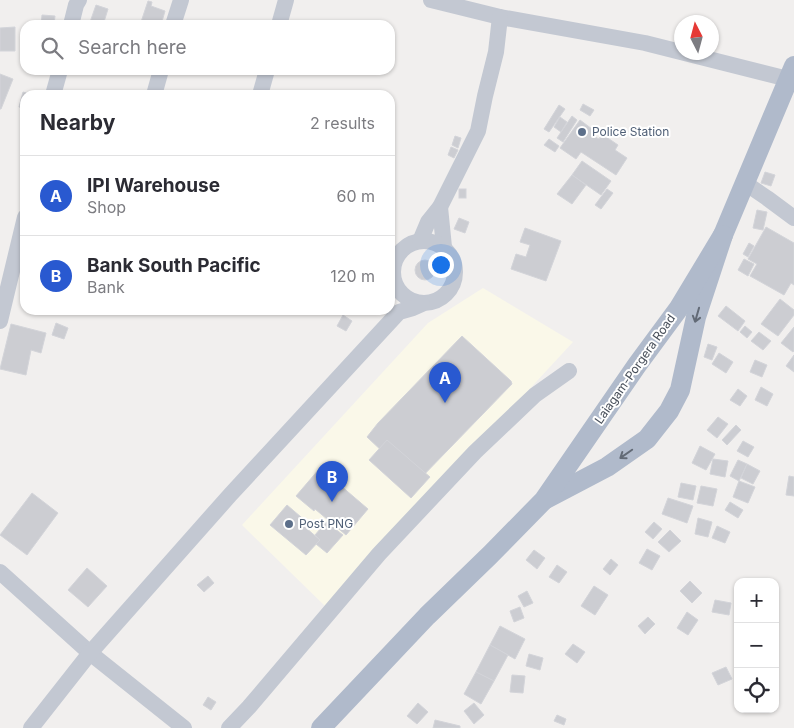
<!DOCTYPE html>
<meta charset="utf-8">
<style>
body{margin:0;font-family:Inter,sans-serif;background:#f7f7f7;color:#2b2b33}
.controls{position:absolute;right:15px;bottom:15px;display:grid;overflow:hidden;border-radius:10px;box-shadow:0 1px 4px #0004}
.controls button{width:45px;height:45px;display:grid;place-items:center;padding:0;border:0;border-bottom:1px solid #e1e1e2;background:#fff;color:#2b2b33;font:25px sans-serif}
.compass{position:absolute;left:674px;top:15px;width:45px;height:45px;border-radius:50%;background:#fff;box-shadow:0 1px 4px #0004;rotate:354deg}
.you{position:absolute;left:440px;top:264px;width:18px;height:18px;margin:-12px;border:4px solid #fff;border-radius:50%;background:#1a73e8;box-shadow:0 0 0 8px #1a73e833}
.badge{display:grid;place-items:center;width:32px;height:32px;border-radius:50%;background:#2959d0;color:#fff;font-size:16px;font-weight:700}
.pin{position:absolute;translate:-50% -41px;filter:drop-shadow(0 1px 2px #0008)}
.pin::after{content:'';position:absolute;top:26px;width:18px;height:15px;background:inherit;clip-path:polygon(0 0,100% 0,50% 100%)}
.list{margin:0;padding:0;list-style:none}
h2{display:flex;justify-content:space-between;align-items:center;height:65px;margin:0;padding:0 20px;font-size:21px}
h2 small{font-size:16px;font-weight:400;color:#7c7c81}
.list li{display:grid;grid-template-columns:32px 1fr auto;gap:15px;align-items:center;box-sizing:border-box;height:80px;padding:0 20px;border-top:1px solid #e1e1e2}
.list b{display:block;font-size:19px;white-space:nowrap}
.list p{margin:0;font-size:16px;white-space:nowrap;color:#7c7c81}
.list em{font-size:16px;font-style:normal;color:#7c7c81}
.icon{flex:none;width:28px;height:28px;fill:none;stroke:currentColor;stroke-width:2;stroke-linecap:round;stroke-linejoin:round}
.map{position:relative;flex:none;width:794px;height:728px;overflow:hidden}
.search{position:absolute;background:#fff;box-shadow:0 1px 4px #0004;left:20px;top:20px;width:375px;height:55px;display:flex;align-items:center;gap:12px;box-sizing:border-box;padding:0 18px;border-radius:15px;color:#7c7c81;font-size:19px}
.panel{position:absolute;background:#fff;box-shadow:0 1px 4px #0004;left:20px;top:90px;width:375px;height:225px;border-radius:15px}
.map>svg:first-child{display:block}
.commercial{fill:#faf8e9}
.building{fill:#cccdd2;stroke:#d3d4d9}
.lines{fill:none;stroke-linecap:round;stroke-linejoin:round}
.minor{stroke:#c3c8d2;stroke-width:16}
.major{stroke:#b0bacb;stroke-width:20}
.oneway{stroke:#626a76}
.service-dot{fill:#5c6f8a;stroke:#fff;stroke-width:2}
.labels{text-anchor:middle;stroke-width:4;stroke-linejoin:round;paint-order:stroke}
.service-label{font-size:12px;fill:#4e5e75;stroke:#fff;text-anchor:start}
.street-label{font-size:12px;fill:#484f5a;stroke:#fff}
</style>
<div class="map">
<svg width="794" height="728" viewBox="0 0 794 728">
<rect width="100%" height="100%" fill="#f1efee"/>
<path class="commercial" d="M483,288l90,54 -246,266 -85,-83 186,-202z"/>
<g class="building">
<path d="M148,1l4,1 -1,4 14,5 -4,14h-21z"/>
<path d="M96,5l12,4 -5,16h-14z"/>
<path d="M42,15l13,1 -1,9h-13z"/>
<path d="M15,27v24h-15v-23z"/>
<path d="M0,74l13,5 -12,30h-1z"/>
<path d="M23,92l10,3h-8v13l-6,-1z"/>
<path d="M583,104l11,6 -4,6 -10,-6z"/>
<path d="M559,105l6,4 -16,23 -5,-3z"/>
<path d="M572,116l5,4 -14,22 -6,-4z"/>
<path d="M560,117l7,5 -6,10 -7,-5z"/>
<path d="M580,120l16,12 -3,4 6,3 3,-5 16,11 -3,5 12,8 -11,17 -35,-23 -5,7 -16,-11z"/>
<path d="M455,136l6,2 -3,10 -6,-3z"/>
<path d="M549,139l10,7 -4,6 -11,-7z"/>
<path d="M451,147l7,3 -4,8 -6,-3z"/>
<path d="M582,161l29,20 -10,14 -29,-20z"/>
<path d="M765,172l10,3 -4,11 -10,-3z"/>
<path d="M572,175l14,10 -14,19 -15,-10z"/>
<rect x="459" y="189" width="7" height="9"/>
<path d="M607,189l6,4 -12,16 -6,-4z"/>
<path d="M757,210l10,2 -4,18 -10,-2z"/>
<path d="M459,218l10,4 -4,11 -11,-4z"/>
<path d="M766,227l28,16v42l-3,-2 -7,12 -34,-19 7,-12 -9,-5z"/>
<path d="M525,228l36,13 -15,40 -35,-12 5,-15 10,3 4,-12 -10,-3z"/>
<path d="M749,243l5,3 -6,11 -5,-3z"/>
<path d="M744,259l10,5 -6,12 -10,-6z"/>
<circle cx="425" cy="270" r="10"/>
<path d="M780,299l14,11v5l-16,21 -17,-12z"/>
<path d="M726,306l19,15 -7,10 -20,-15z"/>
<path d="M343,315l9,6 -6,10 -9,-5z"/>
<path d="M56,323l12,5 -4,11 -12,-4z"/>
<path d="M11,324l35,9 -5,20 -10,-3 -5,25 -26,-6z"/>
<path d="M745,326l7,6 -5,6 -7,-6z"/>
<path d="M794,327v24l-1,1 -12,-9z"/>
<path d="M759,332l12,9 -8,9 -12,-9z"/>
<path d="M462,336l49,45 1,3 -96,99 -49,-46 11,-14z"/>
<path d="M708,344l9,3 -5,13 -8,-3z"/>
<path d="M719,353l14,9 -7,11 -14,-9z"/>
<path d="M794,355v17l-8,-6z"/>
<path d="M755,360l12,5 -5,12 -12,-5z"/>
<path d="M761,387l12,7 -6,12 -12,-6z"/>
<path d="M738,389l9,7 -7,10 -10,-6z"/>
<path d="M718,417l10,7 -11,14 -10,-8z"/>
<path d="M736,425l5,5 -14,15 -5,-5z"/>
<path d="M387,440l43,37 -19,21 -42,-38z"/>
<path d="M743,441l11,6 -6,10 -11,-6z"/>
<path d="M700,446l15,8 -9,16 -14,-7z"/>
<path d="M713,459l15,2 -3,16 -15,-3z"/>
<path d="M738,460l9,4 -8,17 -9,-5z"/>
<path d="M747,464l13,7 -7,13 -12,-6z"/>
<path d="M320,468l48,41 -22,26 -31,-26 -1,2 -18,-15z"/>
<path d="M789,476l5,1v19l-8,-1z"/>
<path d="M739,481l16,6 -7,16 -15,-6z"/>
<path d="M681,483l15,3 -3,14 -15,-3z"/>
<path d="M701,486l16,3 -4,17 -16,-3z"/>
<path d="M32,493l26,20 -31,42 -27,-20z"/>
<path d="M668,498l25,8 -6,17 -25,-9z"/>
<path d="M730,502l13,8 -5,8 -13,-8z"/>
<path d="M287,505l21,18 -3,4 15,13 -14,15 -36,-30z"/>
<path d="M698,518l14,4 -4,15 -13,-3z"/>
<path d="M326,522l17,13 -16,18 -11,-9 4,-4 -5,-5z"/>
<path d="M654,522l8,7 -9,10 -8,-7z"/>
<path d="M717,526l13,6 -5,11 -13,-5z"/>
<path d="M670,530l11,11 -12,11 -11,-10z"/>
<path d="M647,549l13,7 -8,14 -13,-7z"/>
<path d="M534,550l11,8 -8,11 -11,-9z"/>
<path d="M611,559l7,6 -8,10 -7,-6z"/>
<path d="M557,565l10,7 -8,11 -10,-6z"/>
<path d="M87,568l20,18 -19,21 -20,-17z"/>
<path d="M208,576l6,7 -10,9 -7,-7z"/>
<path d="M690,581l12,12 -10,10 -12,-12z"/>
<path d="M594,586l14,9 -13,20 -14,-9z"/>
<path d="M527,591l6,12 -9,4 -6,-11z"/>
<path d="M715,600l16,3 -2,12 -17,-3z"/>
<path d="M520,607l4,11 -10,4 -4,-11z"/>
<path d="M687,612l11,8 -10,15 -11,-7z"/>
<path d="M648,617l7,7 -10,10 -7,-8z"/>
<path d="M500,626l25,13 -10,20 -25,-14z"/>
<path d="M573,644l12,8 -8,11 -12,-9z"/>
<path d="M490,645l18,10 -14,26 -18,-9z"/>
<path d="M529,654l14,4 -3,12 -14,-4z"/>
<path d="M726,667l6,12 -14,6 -6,-12z"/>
<path d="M476,672l18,9 -13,23 -17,-10z"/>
<path d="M512,675l13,1 -2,17 -13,-1z"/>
<path d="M208,697l8,5 -5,8 -8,-5z"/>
<path d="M418,703l10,9 -11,12 -10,-8z"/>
<path d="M474,703l10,12 -10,9 -10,-13z"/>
<path d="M557,715l9,4 -2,6 -10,-4z"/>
<path d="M435,720l25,6v2h-27z"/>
</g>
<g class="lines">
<g class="minor">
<path d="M431,0l69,17 145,26 143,36"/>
<path d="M71,25l5,-20 3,-5"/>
<path d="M173,25l8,-25"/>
<path d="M279,25l7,-25"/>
<path d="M53,95l7,-25"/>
<path d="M154,95l7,-25"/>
<path d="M260,95l7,-25"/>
<path d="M745,183l22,15 27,20"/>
<path d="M440,207l4,40"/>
<circle cx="424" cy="272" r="31"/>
<path d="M420,241l8,-19 12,-15 38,-76 7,-35 11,-44 4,-35"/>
<path d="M0,321l25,-104"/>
<path d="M0,572l90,81 94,75"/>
<path d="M31,728l59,-75 140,-158 169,-183 14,-4 9,-4"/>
<path d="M229,728l20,-21 130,-153 96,-102 60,-57 34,-24"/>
</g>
<g class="major">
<path d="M546,499l61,-32 40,-28 22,-28 11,-21 16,-73 27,-82 71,-169"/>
<path d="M321,728l106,-112 63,-61 54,-55 93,-135 42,-57 44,-73"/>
</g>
</g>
<defs><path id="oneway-shaft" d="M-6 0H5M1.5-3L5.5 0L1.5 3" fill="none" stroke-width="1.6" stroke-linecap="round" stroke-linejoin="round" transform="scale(1.25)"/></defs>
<g class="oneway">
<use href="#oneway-shaft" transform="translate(697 315) rotate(106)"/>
<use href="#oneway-shaft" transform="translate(626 454) rotate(145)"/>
</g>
<g class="service-dot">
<circle cx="582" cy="132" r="5"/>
<circle cx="289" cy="524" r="5"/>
</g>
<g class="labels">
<g class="service-label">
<text x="592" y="136">Police Station</text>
<text x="299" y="528">Post PNG</text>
</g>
<g class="street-label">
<text transform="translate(635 369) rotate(-55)" y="4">Laiagam-Porgera Road</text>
</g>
</g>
</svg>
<div class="controls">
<button>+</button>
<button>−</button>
<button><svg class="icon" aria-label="locate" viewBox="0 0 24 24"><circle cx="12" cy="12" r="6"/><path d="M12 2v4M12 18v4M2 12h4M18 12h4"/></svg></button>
</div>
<svg class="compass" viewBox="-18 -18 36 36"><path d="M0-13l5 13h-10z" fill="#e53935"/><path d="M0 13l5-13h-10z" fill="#7c7c81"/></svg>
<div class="you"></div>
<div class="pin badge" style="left:445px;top:403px">A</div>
<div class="pin badge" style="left:332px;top:502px">B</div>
<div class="search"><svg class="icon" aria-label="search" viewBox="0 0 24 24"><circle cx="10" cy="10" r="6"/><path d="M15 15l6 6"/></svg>Search here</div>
<section class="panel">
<h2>Nearby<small>2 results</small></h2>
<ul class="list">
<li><span class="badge">A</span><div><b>IPI Warehouse</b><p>Shop</p></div><em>60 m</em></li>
<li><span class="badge">B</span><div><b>Bank South Pacific</b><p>Bank</p></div><em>120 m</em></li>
</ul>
</section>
</div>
